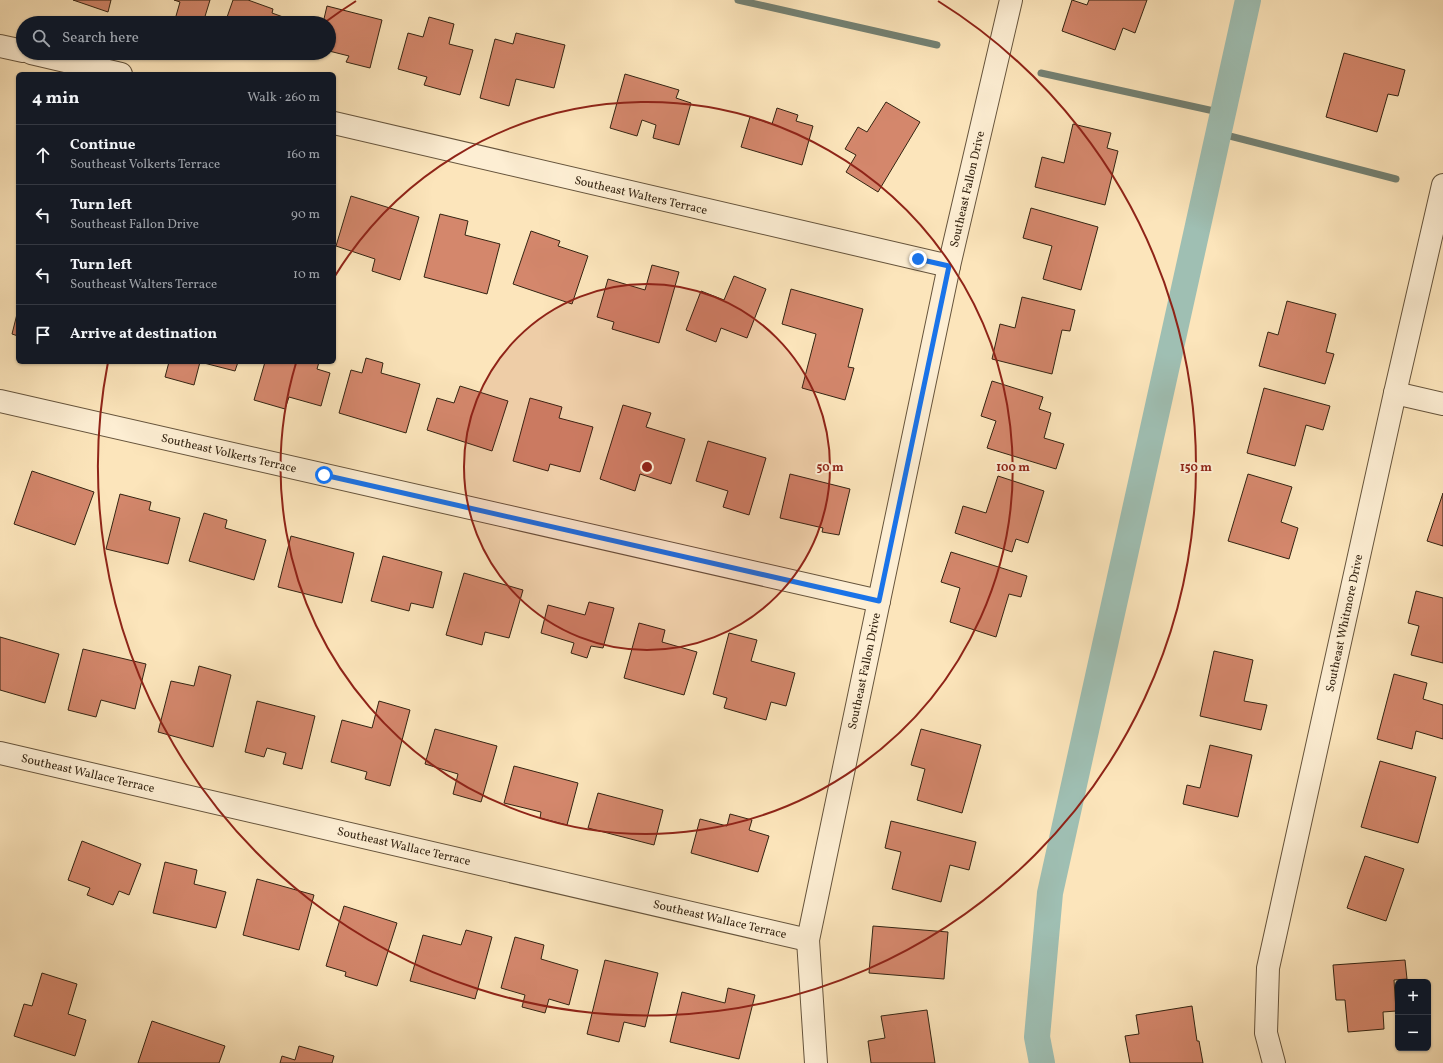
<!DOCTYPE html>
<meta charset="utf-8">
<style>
body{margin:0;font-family:Vollkorn,serif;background:#242831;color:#f1f3f6}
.controls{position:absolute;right:12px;bottom:12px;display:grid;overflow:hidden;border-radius:6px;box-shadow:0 1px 3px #0004}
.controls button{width:36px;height:36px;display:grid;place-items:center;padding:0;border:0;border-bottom:1px solid #363941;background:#171b24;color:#f1f3f6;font:20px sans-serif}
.stop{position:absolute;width:12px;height:12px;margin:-9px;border:3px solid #1a73e8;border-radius:50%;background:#fff}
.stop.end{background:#1a73e8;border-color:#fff;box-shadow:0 1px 4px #0008}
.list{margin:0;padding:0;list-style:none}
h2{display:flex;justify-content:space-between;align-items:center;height:52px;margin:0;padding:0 16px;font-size:17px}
h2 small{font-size:13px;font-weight:400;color:#9ea1a6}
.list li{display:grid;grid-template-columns:26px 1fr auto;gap:12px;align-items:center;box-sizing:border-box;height:60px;padding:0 16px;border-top:1px solid #363941}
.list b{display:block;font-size:15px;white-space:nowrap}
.list p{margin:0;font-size:13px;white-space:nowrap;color:#9ea1a6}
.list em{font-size:13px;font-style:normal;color:#9ea1a6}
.icon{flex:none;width:22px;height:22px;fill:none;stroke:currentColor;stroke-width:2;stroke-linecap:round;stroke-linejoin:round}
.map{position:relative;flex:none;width:1443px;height:1063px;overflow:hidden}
.search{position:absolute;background:#171b24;box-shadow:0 1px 3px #0004;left:16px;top:16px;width:320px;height:44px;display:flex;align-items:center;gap:10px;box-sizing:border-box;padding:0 14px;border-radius:22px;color:#9ea1a6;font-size:15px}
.panel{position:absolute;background:#171b24;box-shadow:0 1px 3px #0004;left:16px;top:72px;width:320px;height:292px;border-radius:6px}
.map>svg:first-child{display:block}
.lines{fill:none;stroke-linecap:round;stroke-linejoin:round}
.stream{stroke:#748173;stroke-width:7}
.canal{stroke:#9fbfb3;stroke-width:26}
.building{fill:#d4876c;stroke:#342412}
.minor-casing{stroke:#66543c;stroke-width:24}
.minor{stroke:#fdeed3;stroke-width:22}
.route{stroke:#1a73e8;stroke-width:5}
.ring{fill:none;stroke:#8f2418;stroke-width:2}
.labels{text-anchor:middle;stroke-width:4;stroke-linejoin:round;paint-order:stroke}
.street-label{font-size:12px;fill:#342412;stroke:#fdeed3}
.centre{fill:#8f2418;stroke:#fdeed3;stroke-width:2}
.ring-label{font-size:12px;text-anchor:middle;font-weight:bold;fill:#8f2418;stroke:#fdeed3;stroke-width:4;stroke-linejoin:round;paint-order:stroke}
</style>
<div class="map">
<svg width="1443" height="1063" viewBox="0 0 1443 1063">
<rect width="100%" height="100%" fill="#fce5bb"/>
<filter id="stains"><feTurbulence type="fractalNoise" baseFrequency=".005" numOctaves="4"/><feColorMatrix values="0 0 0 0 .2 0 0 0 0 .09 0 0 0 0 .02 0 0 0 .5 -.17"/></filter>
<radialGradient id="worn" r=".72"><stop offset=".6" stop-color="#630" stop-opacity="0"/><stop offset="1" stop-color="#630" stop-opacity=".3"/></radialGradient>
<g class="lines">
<g class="stream">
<path d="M738,0l199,45"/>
<path d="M1041,73l182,40"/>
<path d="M1218,133l178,46"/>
</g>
<path class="canal" d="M1042,1063l-5,-26 13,-144 198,-893"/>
</g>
<g class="building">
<path d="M73,0h38l-3,12z"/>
<path d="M174,0h36l-7,23h-29l6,-21z"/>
<path d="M233,0h15l25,9 -1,4 25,9v1h-72z"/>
<path d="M1072,0l15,5 2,-5h58l-12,33 -12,-5 -8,22 -53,-19z"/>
<path d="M327,6l55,14 -12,48 -24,-6 3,-6 -20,-5v-28h-6z"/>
<path d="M429,17l25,7 -5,20 24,6 -13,45 -36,-10 3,-8 -29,-8 10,-36 15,4z"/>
<path d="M516,33l49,12 -11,43 -38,-9 -7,27 -29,-8 15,-59 18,5z"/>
<path d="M1344,53l61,17 -7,26 -10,-2 -11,38 -51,-15z"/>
<path d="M625,74l54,16 -3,8 15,5 -12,42 -26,-7 3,-13 -14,-5 -5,16 -27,-8z"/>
<path d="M886,102l34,20 -42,70 -32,-20 10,-17 -11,-6 13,-22 9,5z"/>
<path d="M777,108l21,7 -2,6 17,5 -11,39 -61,-18 9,-30 22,7z"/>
<path d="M1073,124l38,9 -4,15 11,3 -13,54 -70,-18 7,-30 22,6z"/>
<path d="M351,196l68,21 -19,63 -28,-9 3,-12 -39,-13z"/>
<path d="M1031,208l67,19 -17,63 -38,-11 9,-33 -29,-8z"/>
<path d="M440,214l28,7 -3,14 35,9 -13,50 -63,-17z"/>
<path d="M531,231l29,10 -2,5 30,10 -16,48 -59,-20z"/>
<path d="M652,265l27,7 -20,71 -47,-14 2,-7 -17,-5 11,-38 37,11z"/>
<path d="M734,276l32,13 -19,49 -26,-10 -5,14 -30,-12 15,-39 23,9z"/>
<path d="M791,289l72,20 -15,58 6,1 -9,32 -43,-12 14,-54 -34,-10z"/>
<path d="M1022,297l53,13 -5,21 -8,-1 -10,44 -60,-15 8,-35 15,4z"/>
<path d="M1287,301l49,13 -10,38 8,2 -9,30 -66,-18 9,-34 10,3z"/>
<path d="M18,310v26l-6,-2z"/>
<path d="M366,358l17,5 -2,10 39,11 -14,49 -67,-20 12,-43 11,3z"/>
<path d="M169,362h69l-3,9 -35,-9 -6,23 -29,-8z"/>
<path d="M265,362h54l-2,7 13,4 -9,33 -32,-9 -4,12 -31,-9z"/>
<path d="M992,381l51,16 -4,12 12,4 -7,25 20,6 -8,25 -69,-21 9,-27 -15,-5z"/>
<path d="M460,386l48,15 -16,50 -65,-21 10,-32 17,5z"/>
<path d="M1264,388l66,18 -7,24 -17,-5 -11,41 -48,-13z"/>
<path d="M530,398l32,9 -3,11 34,9 -13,45 -30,-8 -2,7 -35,-10z"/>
<path d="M623,405l28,8 -5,14 39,12 -14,45 -31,-10 -5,17 -35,-12z"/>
<path d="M708,441l58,17 -17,57 -26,-8 5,-16 -32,-10z"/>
<path d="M32,471l62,21 -19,53 -61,-21z"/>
<path d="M790,474l60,15 -11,46 -17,-3 1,-4 -43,-10z"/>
<path d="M1248,474l44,13 -11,35 17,6 -9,31 -61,-18z"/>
<path d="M998,476l46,15 -16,52 -12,-4 -4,13 -57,-19 8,-27 23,7z"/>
<path d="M1443,493v53l-16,-5z"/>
<path d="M120,494l31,8 -2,8 31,8 -12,46 -62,-15z"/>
<path d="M204,513l23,7 -2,8 41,12 -12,40 -65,-19z"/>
<path d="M291,536l63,17 -12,50 -64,-16z"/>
<path d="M951,552l76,24 -6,21 -12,-3 -13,43 -46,-15 10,-34 -19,-6z"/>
<path d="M383,556l59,16 -9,36 -22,-5 -2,8 -38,-10z"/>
<path d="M464,573l59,17 -14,48 -24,-6 -3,13 -36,-10z"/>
<path d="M1416,591l27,7v65l-32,-8 8,-29 -11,-3z"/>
<path d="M589,602l25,6 -11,40 -12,-2 -4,12 -16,-5 3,-10 -33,-10 7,-28 37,10z"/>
<path d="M639,623l26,7 -3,12 35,10 -13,43 -60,-17z"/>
<path d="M729,633l28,7 -6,21 44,12 -9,33 -15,-4 -5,18 -42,-12 3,-10 -14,-4z"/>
<path d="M0,637l59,17 -14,49 -45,-13z"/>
<path d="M83,649l63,15 -11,45 -34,-9 -5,17 -28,-7z"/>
<path d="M1214,651l39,9 -9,41 23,4 -6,25 -61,-14z"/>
<path d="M199,666l32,9 -18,72 -55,-15 13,-51 23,5z"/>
<path d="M1394,674l33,9 -4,16 20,6v34l-27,-8 -4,18 -35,-10z"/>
<path d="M257,701l58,15 -13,53 -19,-5 3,-11 -19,-5 -3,9 -19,-5z"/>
<path d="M379,701l31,9 -20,76 -25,-7 2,-7 -36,-10 11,-42 30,8z"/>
<path d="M435,729l62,17 -16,56 -28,-8 5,-20 -33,-10z"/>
<path d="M921,729l60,16 -19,68 -45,-13 8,-31 -14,-4z"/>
<path d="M1210,745l42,10 -14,62 -55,-13 4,-19 13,3z"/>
<path d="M1380,761l56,16 -18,66 -57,-16z"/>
<path d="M514,766l64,17 -11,42 -27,-7 1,-6 -37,-9z"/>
<path d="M598,793l65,17 -9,35 -66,-17z"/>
<path d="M730,814l22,6 -3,10 20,6 -11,36 -67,-19 9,-34 27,7z"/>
<path d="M891,821l85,21 -7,28 -19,-5 -9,37 -49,-13 9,-37 -16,-4z"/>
<path d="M82,841l59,23 -12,31 -10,-4 -6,14 -26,-10 3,-7 -22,-8z"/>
<path d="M1365,856l39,13 -18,52 -39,-13z"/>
<path d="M165,862l32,8 -3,14 32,8 -10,36 -63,-15z"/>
<path d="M257,879l57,16 -15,55 -56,-15z"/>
<path d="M344,906l53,17 -20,63 -32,-10 1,-4 -20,-6z"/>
<path d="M873,926l75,6 -4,47 -75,-6z"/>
<path d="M466,930l26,7 -17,62 -65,-18 13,-46 38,10z"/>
<path d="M515,937l29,8 -3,14 37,11 -9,35 -20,-6 -4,14 -23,-6 3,-12 -24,-7z"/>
<path d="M605,960l53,13 -13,54 -21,-5 -5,20 -32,-8z"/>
<path d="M1405,960l2,19 -13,1 2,31 -13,1 1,17 -36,3 -3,-32h-9l-3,-35z"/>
<path d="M42,973l35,11 -9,30 18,6 -11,36 -61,-20 10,-32 8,2z"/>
<path d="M728,988l27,7 -16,64 -69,-17 12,-50 43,11z"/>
<path d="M1192,1006l5,35h2l4,22h-73l-5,-27 14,-2 -3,-19z"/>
<path d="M927,1010l8,53h-64l-3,-22 17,-3 -4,-22z"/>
<path d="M152,1021l73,25 -6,17h-81z"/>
<path d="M299,1046l35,10 -2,7h-52l2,-7 13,4z"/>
</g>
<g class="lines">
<g class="minor-casing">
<g id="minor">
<path d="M0,46l23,5"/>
<path d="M31,53l90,21"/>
<path d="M334,123l615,143"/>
<path d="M1395,393l48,11"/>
<path d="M0,401l879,200"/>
<path d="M0,753l808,187"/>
<path d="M816,1063l-8,-123 141,-674 62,-266"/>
<path d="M1274,1063l-8,-30 2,-65 127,-575 48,-208"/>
</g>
</g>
<use href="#minor" class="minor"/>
</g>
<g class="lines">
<path class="route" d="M324,475l555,126 70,-335 -31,-7"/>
</g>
<circle cx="647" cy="467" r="183" fill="#8f2418" fill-opacity=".12"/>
<g class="ring">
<circle cx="647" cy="467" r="183"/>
<path d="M335 276A366 366 0 1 1 296 363"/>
<path d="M324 23A549 549 0 0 1 356 1M938 1A549 549 0 1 1 108 362"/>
</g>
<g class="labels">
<g class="street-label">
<text transform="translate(967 189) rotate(-77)" y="4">Southeast Fallon Drive</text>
<text transform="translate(641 195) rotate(13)" y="4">Southeast Walters Terrace</text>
<text transform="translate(229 453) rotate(13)" y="4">Southeast Volkerts Terrace</text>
<text transform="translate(1344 623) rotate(-78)" y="4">Southeast Whitmore Drive</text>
<text transform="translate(864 671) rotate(-78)" y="4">Southeast Fallon Drive</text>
<text transform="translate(88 773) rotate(13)" y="4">Southeast Wallace Terrace</text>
<text transform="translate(404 846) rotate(13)" y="4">Southeast Wallace Terrace</text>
<text transform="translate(720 919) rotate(13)" y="4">Southeast Wallace Terrace</text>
</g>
</g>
<circle cx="647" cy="467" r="6" class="centre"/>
<g class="ring-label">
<text x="830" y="471">50 m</text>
<text x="1013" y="471">100 m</text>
<text x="1196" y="471">150 m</text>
</g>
<rect width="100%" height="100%" filter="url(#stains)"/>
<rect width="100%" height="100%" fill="url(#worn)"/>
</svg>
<div class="controls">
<button>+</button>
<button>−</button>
</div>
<div class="stop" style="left:324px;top:475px"></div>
<div class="stop end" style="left:918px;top:259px"></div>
<div class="search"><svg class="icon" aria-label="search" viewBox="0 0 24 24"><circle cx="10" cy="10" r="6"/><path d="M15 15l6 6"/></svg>Search here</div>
<section class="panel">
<h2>4 min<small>Walk · 260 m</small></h2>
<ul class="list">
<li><svg class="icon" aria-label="ahead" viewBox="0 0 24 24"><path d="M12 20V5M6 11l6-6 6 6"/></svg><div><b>Continue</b><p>Southeast Volkerts Terrace</p></div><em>160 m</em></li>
<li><svg class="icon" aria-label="left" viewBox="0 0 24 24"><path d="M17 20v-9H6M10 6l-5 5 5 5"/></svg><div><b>Turn left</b><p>Southeast Fallon Drive</p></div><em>90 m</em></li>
<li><svg class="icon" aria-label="left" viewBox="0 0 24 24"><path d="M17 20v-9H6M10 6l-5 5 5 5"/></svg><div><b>Turn left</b><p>Southeast Walters Terrace</p></div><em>10 m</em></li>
<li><svg class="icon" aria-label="arrive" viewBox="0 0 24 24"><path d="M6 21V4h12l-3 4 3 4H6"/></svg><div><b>Arrive at destination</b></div></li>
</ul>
</section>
</div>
